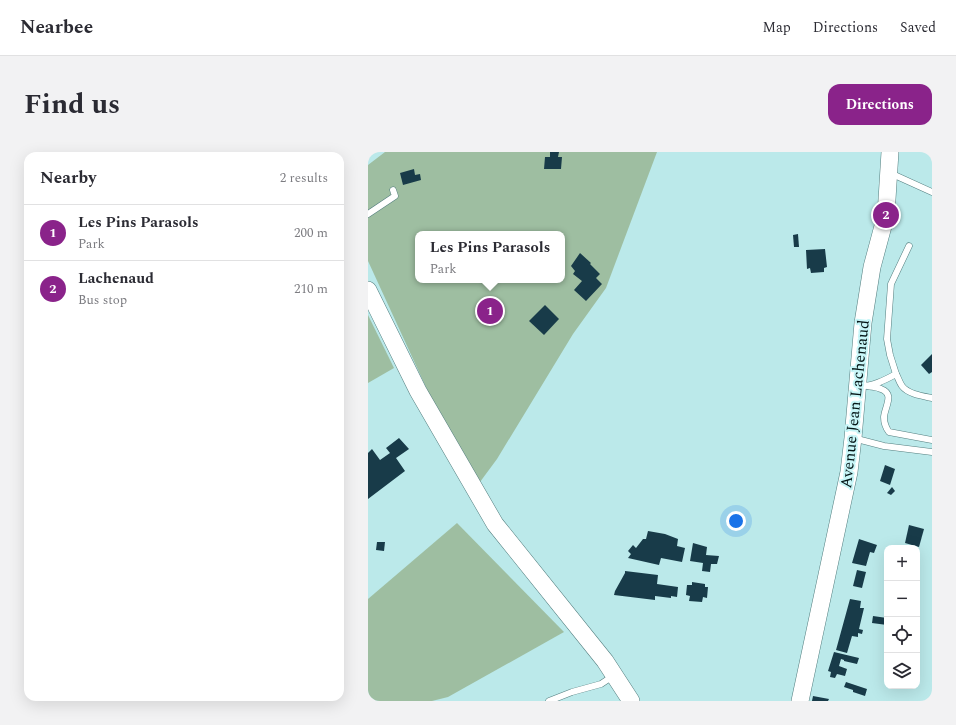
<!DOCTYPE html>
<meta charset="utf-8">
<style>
body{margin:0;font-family:Spectral,serif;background:#f2f2f3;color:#2b2b33}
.controls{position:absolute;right:12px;bottom:12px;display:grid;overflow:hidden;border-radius:8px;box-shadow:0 4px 16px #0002}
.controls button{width:36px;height:36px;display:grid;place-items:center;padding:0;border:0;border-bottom:1px solid #e1e1e2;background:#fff;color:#2b2b33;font:20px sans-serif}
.you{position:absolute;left:368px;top:369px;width:14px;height:14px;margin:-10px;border:3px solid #fff;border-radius:50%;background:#1a73e8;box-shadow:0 0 0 6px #1a73e833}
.badge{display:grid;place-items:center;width:26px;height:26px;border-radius:50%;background:#8a238a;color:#fff;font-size:13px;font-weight:700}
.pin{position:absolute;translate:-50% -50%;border:2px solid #fff;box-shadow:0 1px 4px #0006}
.popup{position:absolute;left:47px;top:79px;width:150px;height:52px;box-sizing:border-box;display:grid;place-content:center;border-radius:8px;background:#fff;filter:drop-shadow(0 1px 3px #0005);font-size:13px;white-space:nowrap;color:#7c7c81}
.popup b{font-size:15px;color:#2b2b33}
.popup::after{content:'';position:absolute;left:50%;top:100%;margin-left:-8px;border:8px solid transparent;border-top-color:#fff}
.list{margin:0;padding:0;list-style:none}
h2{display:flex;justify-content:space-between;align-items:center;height:52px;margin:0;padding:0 16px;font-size:17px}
h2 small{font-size:13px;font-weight:400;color:#7c7c81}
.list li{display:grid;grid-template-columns:26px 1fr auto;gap:12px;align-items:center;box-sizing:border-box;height:56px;padding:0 16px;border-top:1px solid #e1e1e2}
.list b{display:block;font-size:15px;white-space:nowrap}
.list p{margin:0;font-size:13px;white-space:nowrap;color:#7c7c81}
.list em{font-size:13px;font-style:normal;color:#7c7c81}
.icon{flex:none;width:22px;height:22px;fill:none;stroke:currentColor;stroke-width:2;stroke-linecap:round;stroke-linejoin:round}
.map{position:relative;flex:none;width:564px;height:549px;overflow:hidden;border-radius:12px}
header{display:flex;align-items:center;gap:24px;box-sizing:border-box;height:56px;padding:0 20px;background:#fff;border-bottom:1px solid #e1e1e2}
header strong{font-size:19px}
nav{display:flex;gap:22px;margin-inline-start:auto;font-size:14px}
.intro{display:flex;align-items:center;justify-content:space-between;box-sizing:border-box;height:96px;padding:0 24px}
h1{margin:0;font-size:28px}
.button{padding:10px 18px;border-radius:12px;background:#8a238a;color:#fff;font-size:14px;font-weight:700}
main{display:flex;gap:24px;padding:0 24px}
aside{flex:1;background:#fff;border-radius:12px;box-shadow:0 4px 16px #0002}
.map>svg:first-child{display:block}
.green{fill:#9ebea1;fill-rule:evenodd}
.building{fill:#183b49}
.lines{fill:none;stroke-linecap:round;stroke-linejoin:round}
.lane-casing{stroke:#537e7f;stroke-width:7}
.secondary-casing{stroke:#537e7f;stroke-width:18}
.lane{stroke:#fff;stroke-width:6}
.secondary{stroke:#fff;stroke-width:17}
.labels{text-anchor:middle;stroke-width:4;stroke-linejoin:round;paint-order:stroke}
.street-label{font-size:16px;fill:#051617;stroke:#c8f6f8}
</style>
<header>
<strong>Nearbee</strong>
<nav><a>Map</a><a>Directions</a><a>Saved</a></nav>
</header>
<div class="intro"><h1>Find us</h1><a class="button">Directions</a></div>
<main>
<aside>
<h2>Nearby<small>2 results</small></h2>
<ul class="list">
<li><span class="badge">1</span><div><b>Les Pins Parasols</b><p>Park</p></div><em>200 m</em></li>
<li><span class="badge">2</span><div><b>Lachenaud</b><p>Bus stop</p></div><em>210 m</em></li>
</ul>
</aside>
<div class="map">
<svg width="564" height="549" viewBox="0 0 564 549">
<rect width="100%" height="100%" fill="#bbe9ea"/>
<g class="green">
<path d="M17,0h272l-51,136 -33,46 -76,125 -17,23 -44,-73 -68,-148v-96zM50,82h144v46h-144z"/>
<path d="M0,163l26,53 -26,15z"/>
<path d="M89,371l107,109 -116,65 -16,4h-64v-102z"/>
</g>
<g class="building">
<path d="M182,0h9l-1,5h4l-1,12h-17l1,-12h5z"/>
<path d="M46,17l1,6 5,-1 1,6 -18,5 -3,-12z"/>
<path d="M430,82l1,13h-5l-1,-12z"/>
<path d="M457,97l2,18 -3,1v4l-13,1 -1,-5 -3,1 -1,-19z"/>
<path d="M212,101l11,10 -1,1 10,10 -4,4 6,6 -16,17 -12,-11 8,-9 -9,-7 2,-3 -4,-5z"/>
<path d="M177,153l14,14 -15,16 -15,-14z"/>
<path d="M564,202v18l-3,2 -8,-9z"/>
<path d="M31,286l10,11 -13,9 9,13 -37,28v-46l4,-4 8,11 10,-7 -4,-5z"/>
<path d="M517,313l10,4 -5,16 -10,-4z"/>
<path d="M524,335l3,4 -4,4 -4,-2z"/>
<path d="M541,373l15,4 -5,18 -14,-4z"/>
<path d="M280,379l17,3 13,5 -1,7 8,2 -3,14 -21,-4 -2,7 -31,-7 3,-4 -3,-3 5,-6 3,3 7,-9h3z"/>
<path d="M491,387l18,6 -3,8 -4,-1 -4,14 -14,-3z"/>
<path d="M9,390h8l-1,9 -8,-1z"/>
<path d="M325,391l14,4 -1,8 13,1 -2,8h-6l-1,8 -8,-1 1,-8 -13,-2z"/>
<path d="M489,418l9,2 -4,16 -9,-2z"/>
<path d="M257,419l33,4 -1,9 21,3 -1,10 -6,-1v2l-16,-2v4l-41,-5 1,-4 10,-18z"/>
<path d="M324,430l13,2v3h3l-1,11 -4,-1 -1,5 -13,-1 1,-5 -4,-1 1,-10h5z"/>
<path d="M482,447l11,2 -1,7h4l-5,21 4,1 -1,4 -4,-1v4l-6,-1 -5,17 -11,-3z"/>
<path d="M505,464l14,2v7l-15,-2z"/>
<path d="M466,500l25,6 -2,6 -13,-3v-1l-3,-1 -2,7 8,3 -2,7 -8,-2 -2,4 -5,-1 1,-5 -3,-1z"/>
<path d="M478,530l21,7 -2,7 -12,-4v-2l-9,-3z"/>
<path d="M445,544l16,3 -1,2h-16z"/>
</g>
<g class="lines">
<g class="lane-casing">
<g id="lane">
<path d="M522,21l42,19"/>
<path d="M0,62l27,-18 -2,-6"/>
<path d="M528,222c2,3 3,8 6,12 6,8 20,10 30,12"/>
<path d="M491,234c13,1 26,-6 37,-12l-6,-19 -3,-16 4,-55 18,-38"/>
<path d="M500,234c4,1 9,1 13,3 14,5 4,17 3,28 0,6 2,11 5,15l43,8"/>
<path d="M485,286l31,8 48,6"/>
<path d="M181,549l23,-9 29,-8 12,-8"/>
</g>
</g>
<g class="secondary-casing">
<g id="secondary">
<path d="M0,138l50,101 77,133 110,137 26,40"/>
<path d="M432,549l49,-229 4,-34 10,-115 9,-56 14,-52 4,-63"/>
</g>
</g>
<use href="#lane" class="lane"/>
<use href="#secondary" class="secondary"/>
</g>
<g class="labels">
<g class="street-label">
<text transform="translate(486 252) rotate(-84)" y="6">Avenue Jean Lachenaud</text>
</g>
</g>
</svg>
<div class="controls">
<button>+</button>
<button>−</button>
<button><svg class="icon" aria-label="locate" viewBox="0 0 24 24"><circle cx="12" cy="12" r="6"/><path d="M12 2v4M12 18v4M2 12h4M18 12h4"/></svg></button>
<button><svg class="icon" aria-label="layers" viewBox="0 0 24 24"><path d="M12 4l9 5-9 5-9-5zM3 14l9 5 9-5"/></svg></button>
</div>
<div class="you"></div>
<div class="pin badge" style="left:122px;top:159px">1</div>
<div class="popup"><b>Les Pins Parasols</b>Park</div>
<div class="pin badge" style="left:518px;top:63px">2</div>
</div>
</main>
